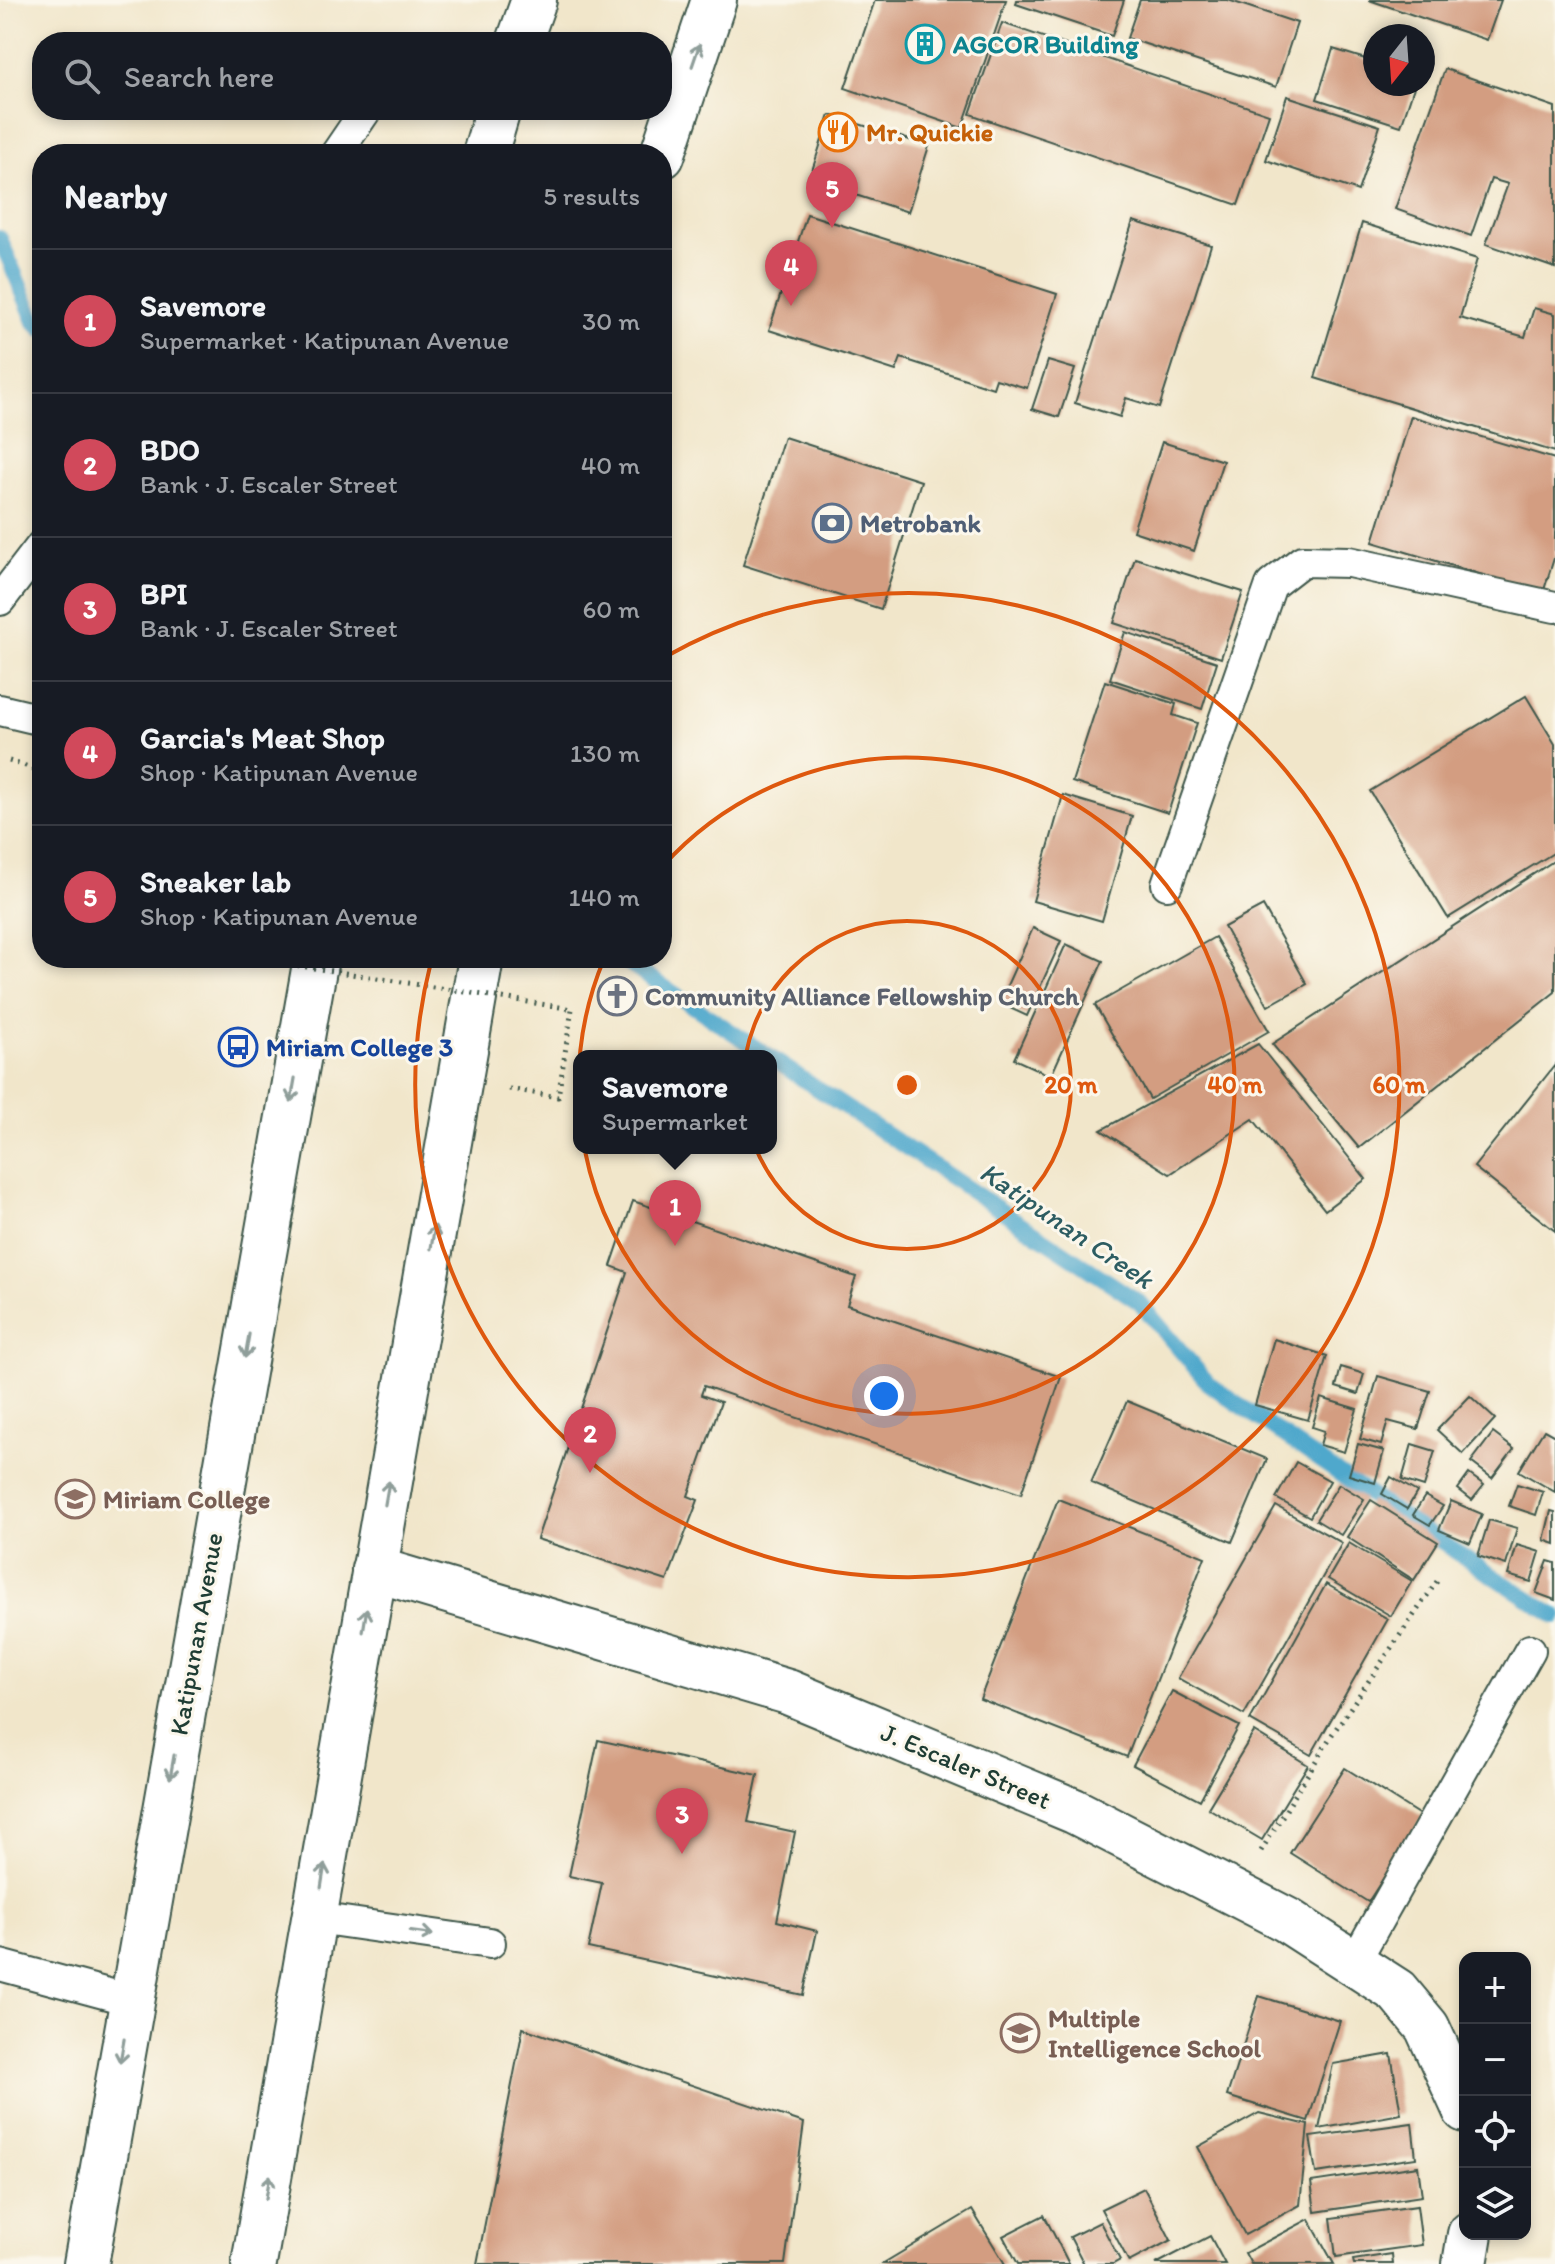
<!DOCTYPE html>
<meta charset="utf-8">
<style>
body{margin:0;font-family:Itim,sans-serif;background:#242831;color:#f1f3f6}
.controls{position:absolute;right:24px;bottom:24px;display:grid;overflow:hidden;border-radius:16px;box-shadow:0 4px 12px #0003}
.controls button{width:72px;height:72px;display:grid;place-items:center;padding:0;border:0;border-bottom:2px solid #363941;background:#171b24;color:#f1f3f6;font:40px sans-serif}
.compass{position:absolute;left:1363px;top:24px;width:72px;height:72px;border-radius:50%;background:#171b24;box-shadow:0 4px 12px #0003;rotate:197deg}
.you{position:absolute;left:884px;top:1396px;width:28px;height:28px;margin:-20px;border:6px solid #fff;border-radius:50%;background:#1a73e8;box-shadow:0 0 0 12px #1a73e833}
.badge{display:grid;place-items:center;width:52px;height:52px;border-radius:50%;background:#d1495b;color:#fff;font-size:26px;font-weight:700}
.pin{position:absolute;translate:-50% -66px;filter:drop-shadow(0 2px 4px #0008)}
.pin::after{content:'';position:absolute;top:42px;width:28px;height:24px;background:inherit;clip-path:polygon(0 0,100% 0,50% 100%)}
.popup{position:absolute;left:573px;top:1050px;width:204px;height:104px;box-sizing:border-box;display:grid;place-content:center;border-radius:16px;background:#171b24;filter:drop-shadow(0 2px 6px #0005);font-size:26px;white-space:nowrap;color:#9ea1a6}
.popup b{font-size:30px;color:#f1f3f6}
.popup::after{content:'';position:absolute;left:50%;top:100%;margin-left:-16px;border:16px solid transparent;border-top-color:#171b24}
.list{margin:0;padding:0;list-style:none}
h2{display:flex;justify-content:space-between;align-items:center;height:104px;margin:0;padding:0 32px;font-size:34px}
h2 small{font-size:26px;font-weight:400;color:#9ea1a6}
.list li{display:grid;grid-template-columns:52px 1fr auto;gap:24px;align-items:center;box-sizing:border-box;height:144px;padding:0 32px;border-top:2px solid #363941}
.list b{display:block;font-size:30px;white-space:nowrap}
.list p{margin:0;font-size:26px;white-space:nowrap;color:#9ea1a6}
.list em{font-size:26px;font-style:normal;color:#9ea1a6}
.icon{flex:none;width:44px;height:44px;fill:none;stroke:currentColor;stroke-width:2;stroke-linecap:round;stroke-linejoin:round}
.map{position:relative;flex:none;width:1555px;height:2264px;overflow:hidden}
.search{position:absolute;background:#171b24;box-shadow:0 4px 12px #0003;left:32px;top:32px;width:640px;height:88px;display:flex;align-items:center;gap:20px;box-sizing:border-box;padding:0 28px;border-radius:32px;color:#9ea1a6;font-size:30px}
.panel{position:absolute;background:#171b24;box-shadow:0 4px 12px #0003;left:32px;top:144px;width:640px;height:824px;border-radius:32px}
.map>svg:first-child{display:block}
.lines{fill:none;stroke-linecap:round;stroke-linejoin:round}
.stream{stroke:#4fa8cc;stroke-width:16}
.building{fill:#d39d81}
.service-casing{stroke:#3e564a;stroke-width:34}
.minor-casing{stroke:#3e564a;stroke-width:48}
.primary-casing{stroke:#3e564a;stroke-width:48}
.path{stroke:#3e564a;stroke-width:5;stroke-dasharray:2 6;stroke-linecap:butt}
.service{stroke:#fff;stroke-width:30}
.minor{stroke:#fff;stroke-width:44}
.primary{stroke:#fff;stroke-width:44}
.path-bridge{stroke:#3e564a;stroke-width:5;stroke-dasharray:2 6;stroke-linecap:butt}
.oneway{stroke:#8f9e9a}
.ring{fill:none;stroke:#de580e;stroke-width:4}
.labels{text-anchor:middle;stroke-width:6;stroke-linejoin:round;paint-order:stroke}
.culture-label{font-size:26px;font-weight:bold;fill:#0d838f;stroke:#fbf7ec;text-anchor:start}
.food-label{font-size:26px;font-weight:bold;fill:#c56008;stroke:#fbf7ec;text-anchor:start}
.service-label{font-size:26px;font-weight:bold;fill:#4e5e75;stroke:#fbf7ec;text-anchor:start}
.worship-label{font-size:26px;font-weight:bold;fill:#5b616d;stroke:#fbf7ec;text-anchor:start}
.transit-label{font-size:26px;font-weight:bold;fill:#164399;stroke:#fbf7ec;text-anchor:start}
.education-label{font-size:26px;font-weight:bold;fill:#785e54;stroke:#fbf7ec;text-anchor:start}
.street-label{font-size:26px;fill:#1f3d34;stroke:#fbf7ec}
.water-label{font-size:28px;font-style:italic;fill:#2d5d62;stroke:#fbf7ec}
.centre{fill:#de580e;stroke:#fbf7ec;stroke-width:4}
.ring-label{font-size:24px;text-anchor:middle;font-weight:bold;fill:#de580e;stroke:#fbf7ec;stroke-width:6;stroke-linejoin:round;paint-order:stroke}
</style>
<div class="map">
<svg width="1555" height="2264" viewBox="0 0 1555 2264">
<rect width="100%" height="100%" fill="#fbf7ec"/>
<filter id="ink" filterUnits="userSpaceOnUse"><feTurbulence type="fractalNoise" baseFrequency=".0125" numOctaves="2"/><feDisplacementMap in="SourceGraphic" scale="16" xChannelSelector="R" yChannelSelector="G"/><feConvolveMatrix kernelMatrix="1 2 1 2 8 2 1 2 1" color-interpolation-filters="sRGB"/></filter>
<filter id="wash" filterUnits="userSpaceOnUse"><feTurbulence type="fractalNoise" baseFrequency=".006" numOctaves="4" result="noise"/><feDisplacementMap in="SourceGraphic" scale="32" xChannelSelector="R" yChannelSelector="G"/><feGaussianBlur stdDeviation="1.8" result="paint"/><feColorMatrix in="noise" values="0 0 0 0 0 0 0 0 0 0 0 0 0 0 0 0 0 1.4 0 .05"/><feComposite in="paint" operator="in"/></filter>
<g filter="url(#wash)">
<rect width="100%" height="100%" fill="#f1e6ca"/>
<g class="lines">
<g class="stream">
<path d="M0,238l35,84 7,7"/>
<path d="M621,958l147,98"/>
<path d="M771,1058l368,244 70,82 181,125 165,107"/>
</g>
</g>
<g id="blocks">
<g class="building">
<path d="M875,0h131l-44,128 -117,-40z"/>
<path d="M1017,0h107l-12,36 -96,-32z"/>
<path d="M1140,0h88l69,23 -21,64 -149,-49z"/>
<path d="M1369,0h132l-14,40z"/>
<path d="M1002,23l267,91 -31,91 -268,-91z"/>
<path d="M1333,49l42,13v22h40l-14,42 -84,-27z"/>
<path d="M1445,69l110,38v161l-69,-24 22,-60 -17,-5 -20,57 -76,-27z"/>
<path d="M1287,96l93,30 -22,65 -92,-31z"/>
<path d="M830,115l99,31 -21,66 -99,-32z"/>
<path d="M807,214l250,80 -30,94 -31,-9 -3,9 -92,-30 -5,13 -127,-41z"/>
<path d="M1133,221l78,24 -52,163 -33,-10 -6,19 -45,-14z"/>
<path d="M1362,223l115,36 -17,59 65,19 9,-29 21,6v138l-240,-74z"/>
<path d="M1048,361l27,8 -16,48 -27,-8z"/>
<path d="M1411,416l144,43v96l-12,38 -170,-51z"/>
<path d="M784,437l137,44 -40,128 -138,-44z"/>
<path d="M1162,442l61,19 -29,90 -61,-20z"/>
<path d="M1135,558l108,34 -22,66 -107,-35z"/>
<path d="M1125,632l92,30 -15,47 -92,-30z"/>
<path d="M1105,681l71,23 -3,11 24,8 -29,90 -96,-31z"/>
<path d="M1526,696l29,48v108l-107,66 -78,-127z"/>
<path d="M1063,795l69,21 -30,105 -69,-20z"/>
<path d="M1555,860v132l-196,156 -87,-104z"/>
<path d="M1263,906l44,78 -39,22 -44,-79z"/>
<path d="M1033,928l28,13 -34,75 -28,-13z"/>
<path d="M1215,937l54,94 -119,68 -55,-94z"/>
<path d="M1066,944l37,17 -52,115 -37,-17z"/>
<path d="M1258,1044l108,135 -41,31 -72,-91 -83,55 -69,-44z"/>
<path d="M1555,1065v166l-81,-64z"/>
<path d="M633,1201l223,76 -9,28 214,72 -40,117 -317,-108 -3,9 20,7 -33,94 10,4 -31,81 -130,-42 90,-267 -16,-6z"/>
<path d="M1274,1339l53,17 -19,64 -53,-15z"/>
<path d="M1341,1367l23,7 -6,20 -22,-7z"/>
<path d="M1378,1376l52,15 -12,38 -30,-8 -7,24 -21,-6z"/>
<path d="M1470,1396l25,23 -32,35 -26,-24z"/>
<path d="M1321,1398l36,11 -13,43 -24,-7 4,-14 -12,-4z"/>
<path d="M1127,1401l140,58 -35,83 -141,-59z"/>
<path d="M1544,1430l11,6v56l-36,-21z"/>
<path d="M1493,1433l21,16 -22,29 -21,-16z"/>
<path d="M1358,1444l26,7 -9,32 -26,-8z"/>
<path d="M1412,1444l23,7 -11,36 -22,-7z"/>
<path d="M1296,1462l34,19 -20,36 -34,-19z"/>
<path d="M1469,1474l15,11 -12,15 -14,-11z"/>
<path d="M1391,1477l26,15 -10,17 -25,-15z"/>
<path d="M1339,1484l25,15 -23,36 -25,-15z"/>
<path d="M1517,1484l26,8 -7,23 -27,-9z"/>
<path d="M1425,1496l18,10 -13,19 -17,-10z"/>
<path d="M1058,1499l147,58 -78,200 -147,-58z"/>
<path d="M1371,1500l67,42 -24,38 -67,-43z"/>
<path d="M1451,1501l31,13 -12,29 -31,-13z"/>
<path d="M1276,1506l66,37 -98,172 -66,-37z"/>
<path d="M1551,1511l4,1v32l-11,-4z"/>
<path d="M1489,1520l28,8 -11,37 -28,-9z"/>
<path d="M1349,1543l63,38 -21,35 -63,-37z"/>
<path d="M1517,1545l23,7 -9,30 -23,-7z"/>
<path d="M1548,1561l7,2v37l-19,-7z"/>
<path d="M1326,1584l62,35 -77,136 -61,-35z"/>
<path d="M1172,1691l67,35 -39,74 -67,-35z"/>
<path d="M1254,1732l54,33 -46,75 -54,-32z"/>
<path d="M598,1740l160,35 -10,47 47,10 -18,89 40,10 -14,64 -215,-47 14,-65 -33,-7z"/>
<path d="M1345,1768l78,49 -55,85 -78,-49z"/>
<path d="M1259,1996l81,25 -32,100 -81,-25z"/>
<path d="M523,2028l281,95 -19,141h-308z"/>
<path d="M1391,2054l10,60 -82,15 14,-65z"/>
<path d="M1259,2113l49,12 -8,80 -55,30 -47,-88z"/>
<path d="M1412,2123l4,35 -100,15 -6,-36z"/>
<path d="M1418,2166l4,30 -107,16 -4,-30z"/>
<path d="M1144,2188l27,52 -42,22 -28,-53z"/>
<path d="M1417,2206l5,39 -86,12 -5,-39z"/>
<path d="M972,2210l33,54h-123z"/>
<path d="M1044,2215l25,49h-51l-15,-28z"/>
<path d="M1309,2219l25,45h-83l-6,-11z"/>
<path d="M1100,2222l20,38 -7,4h-29l-14,-27z"/>
<path d="M1210,2236l15,28h-69z"/>
<path d="M1392,2254l1,10h-39l-1,-4z"/>
</g>
</g>
</g>
<g filter="url(#ink)">
<use href="#blocks" fill-opacity="0" stroke="#3e564a" stroke-width="2"/>
<g class="lines">
<g class="service-casing">
<g id="service">
<path d="M336,154l30,-44"/>
<path d="M0,600l42,-55"/>
<path d="M0,710l42,10"/>
<path d="M1167,884l104,-299 31,-24 47,1 206,45"/>
<path d="M316,1918l174,25"/>
<path d="M1355,1961l175,-311"/>
<path d="M0,1965l130,35"/>
</g>
</g>
<g class="minor-casing">
<g id="minor">
<path d="M374,1569l414,123 286,119 213,109 110,71 30,36 38,83"/>
<path d="M1465,2264l5,-30"/>
</g>
</g>
<g class="primary-casing">
<g id="primary">
<path d="M519,42l15,-42"/>
<path d="M485,154l13,-44"/>
<path d="M662,156l52,-156"/>
<path d="M86,2264l230,-1306"/>
<path d="M254,2264l227,-1306"/>
</g>
</g>
<g class="path">
<path d="M9,761l33,10"/>
<path d="M509,1089l49,8 14,-88"/>
<path d="M1261,1851l70,-115 109,-159"/>
</g>
<use href="#service" class="service"/>
<use href="#minor" class="minor"/>
<use href="#primary" class="primary"/>
<path class="path-bridge" d="M250,958l322,51"/>
</g>
<defs><path id="oneway-shaft" d="M-6 0H5M1.5-3L5.5 0L1.5 3" fill="none" stroke-width="1.6" stroke-linecap="round" stroke-linejoin="round" transform="scale(2)"/></defs>
<g class="oneway">
<use href="#oneway-shaft" transform="translate(696 55) rotate(-71)"/>
<use href="#oneway-shaft" transform="translate(293 1090) rotate(100)"/>
<use href="#oneway-shaft" transform="translate(433 1237) rotate(-80)"/>
<use href="#oneway-shaft" transform="translate(247 1346) rotate(100)"/>
<use href="#oneway-shaft" transform="translate(387 1493) rotate(-80)"/>
<use href="#oneway-shaft" transform="translate(365 1620) rotate(-81)"/>
<use href="#oneway-shaft" transform="translate(172 1767) rotate(100)"/>
<use href="#oneway-shaft" transform="translate(323 1876) rotate(-81)"/>
<use href="#oneway-shaft" transform="translate(421 1933) rotate(8)"/>
<use href="#oneway-shaft" transform="translate(122 2051) rotate(100)"/>
<use href="#oneway-shaft" transform="translate(268 2187) rotate(-80)"/>
</g>
</g>
<g class="ring">
<circle cx="907" cy="1085" r="164"/>
<path d="M663 866A328 328 0 1 1 604 959"/>
<path d="M665 657A492 492 0 1 1 431 962"/>
</g>
<defs>
<g id="building-ring" transform="scale(2)"><circle r="9.5" fill="#fbf7ec" stroke="#0f9aa8" stroke-width="1.5"/><path d="M-4-6H4V6H1V3H-1V6H-4ZM-2.5-4.3h1.7v1.8h-1.7ZM.8-4.3h1.7v1.8H.8ZM-2.5-1h1.7V.8h-1.7ZM.8-1h1.7V.8H.8Z" fill="#0f9aa8"/></g>
<g id="restaurant-ring" transform="scale(2)"><circle r="9.5" fill="#fbf7ec" stroke="#e8710a" stroke-width="1.5"/><path d="M-5-6h1v4h1v-4h1v4h1v-4h1v5L-1.5 .5V6h-2V.5L-5-1ZM5-6V6H3V1.5H1.5Q1.5-4 5-6Z" fill="#e8710a"/></g>
<g id="bank-ring" transform="scale(2)"><circle r="9.5" fill="#fbf7ec" stroke="#5c6f8a" stroke-width="1.5"/><path d="M-6-4H6V4H-6ZM0-2.3a2.3 2.3 0 1 0 0 4.6a2.3 2.3 0 1 0 0-4.6Z" fill="#5c6f8a"/></g>
<g id="church-ring" transform="scale(2)"><circle r="9.5" fill="#fbf7ec" stroke="#6b7280" stroke-width="1.5"/><path d="M-1.2-6h2.4v3.5h3.3v2.4h-3.3V6h-2.4V-.1h-3.3v-2.4h3.3Z" fill="#6b7280"/></g>
<g id="bus-ring" transform="scale(2)"><circle r="9.5" fill="#fbf7ec" stroke="#1a4fb4" stroke-width="1.5"/><path d="M-5-6H5V4H4V6H2V4H-2V6H-4V4H-5ZM-3.5-4V0h7V-4ZM-3.5 1.2v1.5H-2V1.2ZM2 1.2v1.5H3.5V1.2Z" fill="#1a4fb4"/></g>
<g id="university-ring" transform="scale(2)"><circle r="9.5" fill="#fbf7ec" stroke="#8d6e63" stroke-width="1.5"/><path d="M0-5L7-2L0 1L-7-2ZM-4 1L0 2.5L4 1V4Q0 6-4 4Z" fill="#8d6e63"/></g>
<g id="school-ring" transform="scale(2)"><circle r="9.5" fill="#fbf7ec" stroke="#8d6e63" stroke-width="1.5"/><path d="M0-5L7-2L0 1L-7-2ZM-4 1L0 2.5L4 1V4Q0 6-4 4Z" fill="#8d6e63"/></g>
</defs>
<g fill-rule="evenodd">
<use href="#building-ring" x="925" y="44"/>
<use href="#restaurant-ring" x="838" y="132"/>
<use href="#bank-ring" x="832" y="523"/>
<use href="#church-ring" x="617" y="996"/>
<use href="#bus-ring" x="238" y="1047"/>
<use href="#university-ring" x="75" y="1499"/>
<use href="#school-ring" x="1020" y="2033"/>
</g>
<g class="labels">
<g class="culture-label">
<text x="953" y="53">AGCOR Building</text>
</g>
<g class="food-label">
<text x="866" y="141">Mr. Quickie</text>
</g>
<g class="service-label">
<text x="860" y="532">Metrobank</text>
</g>
<g class="worship-label">
<text x="645" y="1005">Community Alliance Fellowship Church</text>
</g>
<g class="transit-label">
<text x="266" y="1056">Miriam College 3</text>
</g>
<g class="education-label">
<text x="103" y="1508">Miriam College</text>
<text x="1048" y="2027">Multiple<tspan x="1048" dy="30">Intelligence School</tspan></text>
</g>
<g class="street-label">
<text transform="translate(196 1634) rotate(-80)" y="9">Katipunan Avenue</text>
<text transform="translate(966 1766) rotate(23)" y="9">J. Escaler Street</text>
</g>
<g class="water-label">
<text transform="translate(1067 1225) rotate(34)" y="10">Katipunan Creek</text>
</g>
</g>
<circle cx="907" cy="1085" r="12" class="centre"/>
<g class="ring-label">
<text x="1071" y="1093">20 m</text>
<text x="1235" y="1093">40 m</text>
<text x="1399" y="1093">60 m</text>
</g>
</svg>
<div class="controls">
<button>+</button>
<button>−</button>
<button><svg class="icon" aria-label="locate" viewBox="0 0 24 24"><circle cx="12" cy="12" r="6"/><path d="M12 2v4M12 18v4M2 12h4M18 12h4"/></svg></button>
<button><svg class="icon" aria-label="layers" viewBox="0 0 24 24"><path d="M12 4l9 5-9 5-9-5zM3 14l9 5 9-5"/></svg></button>
</div>
<svg class="compass" viewBox="-18 -18 36 36"><path d="M0-13l5 13h-10z" fill="#e53935"/><path d="M0 13l5-13h-10z" fill="#9ea1a6"/></svg>
<div class="you"></div>
<div class="pin badge" style="left:675px;top:1246px">1</div>
<div class="popup"><b>Savemore</b>Supermarket</div>
<div class="pin badge" style="left:590px;top:1473px">2</div>
<div class="pin badge" style="left:682px;top:1854px">3</div>
<div class="pin badge" style="left:791px;top:306px">4</div>
<div class="pin badge" style="left:832px;top:228px">5</div>
<div class="search"><svg class="icon" aria-label="search" viewBox="0 0 24 24"><circle cx="10" cy="10" r="6"/><path d="M15 15l6 6"/></svg>Search here</div>
<section class="panel">
<h2>Nearby<small>5 results</small></h2>
<ul class="list">
<li><span class="badge">1</span><div><b>Savemore</b><p>Supermarket · Katipunan Avenue</p></div><em>30 m</em></li>
<li><span class="badge">2</span><div><b>BDO</b><p>Bank · J. Escaler Street</p></div><em>40 m</em></li>
<li><span class="badge">3</span><div><b>BPI</b><p>Bank · J. Escaler Street</p></div><em>60 m</em></li>
<li><span class="badge">4</span><div><b>Garcia's Meat Shop</b><p>Shop · Katipunan Avenue</p></div><em>130 m</em></li>
<li><span class="badge">5</span><div><b>Sneaker lab</b><p>Shop · Katipunan Avenue</p></div><em>140 m</em></li>
</ul>
</section>
</div>
